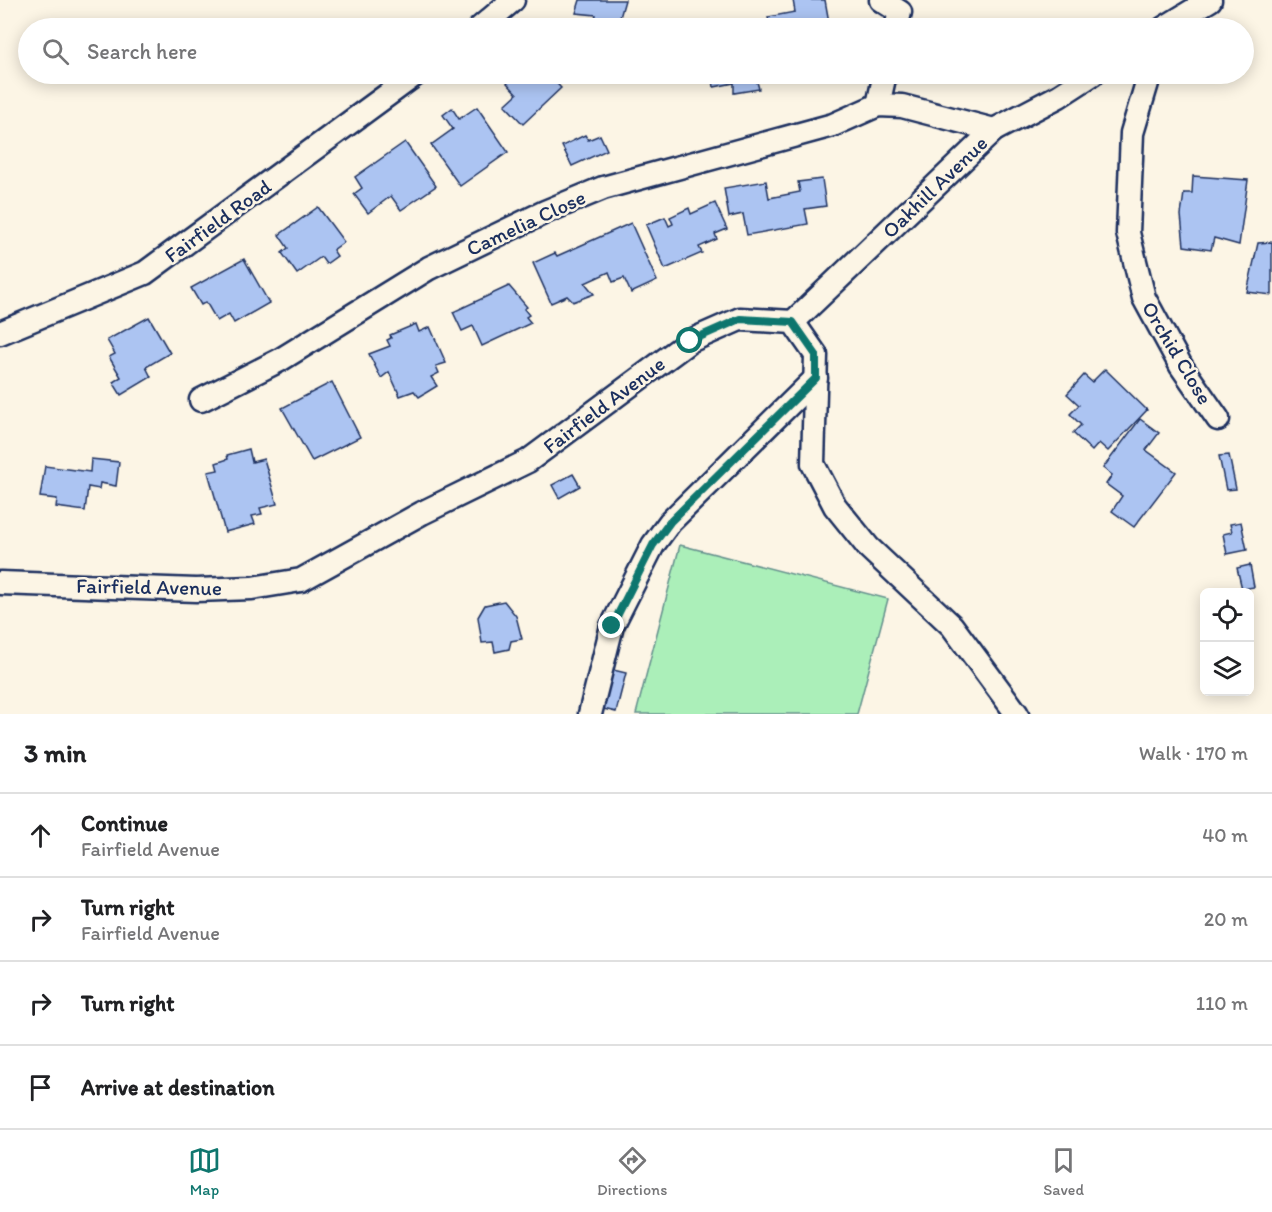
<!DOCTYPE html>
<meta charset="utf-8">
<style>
body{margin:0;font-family:Itim,sans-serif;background:#f2f2f2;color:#202124}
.controls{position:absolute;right:18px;bottom:18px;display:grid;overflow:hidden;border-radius:9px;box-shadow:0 3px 15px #0003}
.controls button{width:54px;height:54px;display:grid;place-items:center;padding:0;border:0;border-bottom:2px solid #e0e0e0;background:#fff;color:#202124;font:30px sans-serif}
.stop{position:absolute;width:18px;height:18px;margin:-14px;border:4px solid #0f766e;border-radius:50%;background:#fff}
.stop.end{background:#0f766e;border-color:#fff;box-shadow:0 2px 6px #0008}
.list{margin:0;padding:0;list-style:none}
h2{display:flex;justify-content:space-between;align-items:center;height:78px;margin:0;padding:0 24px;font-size:26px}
h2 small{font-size:20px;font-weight:400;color:#757577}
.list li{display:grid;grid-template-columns:39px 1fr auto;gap:18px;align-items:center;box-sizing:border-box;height:84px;padding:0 24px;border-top:2px solid #e0e0e0}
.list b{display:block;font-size:22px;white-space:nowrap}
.list p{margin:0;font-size:20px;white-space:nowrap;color:#757577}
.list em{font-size:20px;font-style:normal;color:#757577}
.icon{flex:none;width:33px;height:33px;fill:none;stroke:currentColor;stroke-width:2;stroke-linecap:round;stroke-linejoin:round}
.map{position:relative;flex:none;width:1272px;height:714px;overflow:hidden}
.search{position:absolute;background:#fff;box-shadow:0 3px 15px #0003;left:18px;right:18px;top:18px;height:66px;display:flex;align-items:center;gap:15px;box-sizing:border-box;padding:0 21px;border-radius:33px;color:#757577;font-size:22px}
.sheet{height:414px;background:#fff}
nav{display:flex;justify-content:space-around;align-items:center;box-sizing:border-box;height:84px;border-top:2px solid #e0e0e0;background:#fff;font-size:16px;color:#757577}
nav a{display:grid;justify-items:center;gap:3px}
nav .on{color:#0f766e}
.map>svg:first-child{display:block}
.green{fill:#abefb9;stroke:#638f8c;stroke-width:1.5}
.building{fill:#acc4f2;stroke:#1b2f5e;stroke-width:1.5}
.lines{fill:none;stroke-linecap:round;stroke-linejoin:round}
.minor-casing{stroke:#1b2f5e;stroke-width:27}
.minor{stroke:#fcf5e5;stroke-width:22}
.route{stroke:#0f766e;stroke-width:8}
.labels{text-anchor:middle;stroke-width:5;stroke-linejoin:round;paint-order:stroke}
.street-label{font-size:21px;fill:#1b2f5e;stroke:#fcf5e5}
</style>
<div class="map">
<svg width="1272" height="714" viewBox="0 0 1272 714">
<rect width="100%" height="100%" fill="#fcf5e5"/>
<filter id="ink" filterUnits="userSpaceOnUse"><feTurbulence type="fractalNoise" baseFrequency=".0167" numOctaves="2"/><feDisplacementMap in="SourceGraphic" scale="12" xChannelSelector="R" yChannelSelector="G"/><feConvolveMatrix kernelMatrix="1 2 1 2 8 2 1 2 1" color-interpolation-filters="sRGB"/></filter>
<g filter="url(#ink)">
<path class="green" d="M680,545l208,54 -31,115h-221z"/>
<g class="building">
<path d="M580,0h45l-8,28 -24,-2 3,-11 -20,-2z"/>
<path d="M793,0h32l5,28h-60l-2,-11 27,-5z"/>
<path d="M727,24l1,4h-22v-2z"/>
<path d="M516,74h32l13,14 -38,36 -18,-19 12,-11 -10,-11z"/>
<path d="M712,74h43l4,15 -25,4v-10l-20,4z"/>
<path d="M477,107l31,45 -48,34 -29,-41 22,-16 -10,-14 9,-7 7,11z"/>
<path d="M585,135l3,5 12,-5 7,15 -35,16 -10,-20z"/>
<path d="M405,142l31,44 -35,24 -10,-14 -23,17 -14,-19 8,-6 -7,-11z"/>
<path d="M1193,176l55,4 -9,65 -25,-7 -3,12 -27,-4 -3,-31 3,-22h8z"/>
<path d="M822,179l4,27 -21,3 3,15 -61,11 -4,-21 -14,3 -5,-29 42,-7 3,17 31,-6 -2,-10z"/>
<path d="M715,203l12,26 -12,5 2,5 -18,8 3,6 -37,16 -19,-44 19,-8 4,9 4,-2 -3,-7 19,-9 2,6z"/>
<path d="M318,207l26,35 -11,8 4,6 -11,8 -5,-7 -24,17 -15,-21 6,-5 -9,-13z"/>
<path d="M631,223l26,58 -26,12 -7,-15 -11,4 -4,-10 -24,11 9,11 -21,8 -6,-6 -16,7 -18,-40 22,-10 2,3z"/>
<path d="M1272,242v53l-25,-3 11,-49z"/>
<path d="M244,259l25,44 -35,20 -5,-9 -12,7 -11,-19 -5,3 -10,-17z"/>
<path d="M509,286l18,21 -3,2 5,6 -3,2 5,6 -49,23 -9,-20 -11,5 -9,-19z"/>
<path d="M149,317l21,36 -24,14 5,10 -30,18 -8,-13 8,-5 -12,-20 6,-3 -8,-14z"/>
<path d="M416,324l3,8 11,-5 16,36 -10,3 3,7 -8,4 6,9 -18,11 -5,-6 -14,5 -11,-24 -8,6 -12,-24 21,-8 -3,-6 4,-2 -1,-3z"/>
<path d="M1105,369l42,41 -39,41 -9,-8 -7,8 -19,-18 8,-8 -11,-11 9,-9 -12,-11 17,-19 8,7z"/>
<path d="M332,382l28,55 -48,24 -30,-53z"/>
<path d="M1140,419l19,14 -13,17 30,22 -42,55 -22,-16 10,-15 -16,-12 6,-9 -9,-7z"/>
<path d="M249,449l3,13 12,-3 13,45 -17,4 2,6 -10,2 3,8 -30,8 -17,-60 10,-2 -2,-7 12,-4 -1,-4z"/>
<path d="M1229,455l7,34 -10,1 -7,-34z"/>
<path d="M91,459l28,3 -3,24 -16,-3 -1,6 -11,-2 -3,24 -29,-4 1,-8 -17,-2 5,-31 45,6z"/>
<path d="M573,474l7,12 -21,12 -7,-13z"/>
<path d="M1241,522l6,28 -20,4 -4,-20 9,-2 -2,-8z"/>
<path d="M1250,565l4,22 -12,2 -5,-21z"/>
<path d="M504,601l12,15 6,23 -11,2 -2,8 -14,3 -2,-10 -11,1 -4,-26 7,-12z"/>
<path d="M605,668l21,5 -10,39 -21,-5z"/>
</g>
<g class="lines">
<g class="minor-casing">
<g id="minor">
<path d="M881,0l19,12 -4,16"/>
<path d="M480,28l33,-28"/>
<path d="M1164,28l46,-28"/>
<path d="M1143,74l4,9 -15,50 -4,100 16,65 37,68 37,53"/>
<path d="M878,105l7,-31"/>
<path d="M793,322l201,-192 65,-34 34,-22"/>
<path d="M0,333l145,-60 271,-199"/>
<path d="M201,400l79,-40 149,-92 116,-56 58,-24 230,-63 45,-20 24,1 92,24"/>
<path d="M0,583l196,7 56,-2 49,-8 121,-67 106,-52 162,-120 50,-22 53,3 23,33 -3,109 22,42 33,41 84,79 65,88"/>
<path d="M590,714l22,-88 41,-81 17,-23 146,-144"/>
</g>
</g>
<use href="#minor" class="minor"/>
</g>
</g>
<g class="lines" filter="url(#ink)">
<path class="route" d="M612,626l41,-81 17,-23 146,-144v-23l-23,-33 -53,-3 -50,22"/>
</g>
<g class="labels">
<g class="street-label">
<text transform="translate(935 187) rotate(-44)" y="7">Oakhill Avenue</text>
<text transform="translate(218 221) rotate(-36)" y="7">Fairfield Road</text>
<text transform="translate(526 223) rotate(-25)" y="7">Camelia Close</text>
<text transform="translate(1177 353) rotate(59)" y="7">Orchid Close</text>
<text transform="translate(604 405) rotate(-37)" y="7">Fairfield Avenue</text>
<text transform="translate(149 587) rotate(1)" y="7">Fairfield Avenue</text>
</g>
</g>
</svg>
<div class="controls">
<button><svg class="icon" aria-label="locate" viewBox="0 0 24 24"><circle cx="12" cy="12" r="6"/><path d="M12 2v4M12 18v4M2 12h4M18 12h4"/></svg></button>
<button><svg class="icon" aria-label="layers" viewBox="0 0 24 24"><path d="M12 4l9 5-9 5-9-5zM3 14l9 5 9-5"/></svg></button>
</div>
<div class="stop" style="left:690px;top:341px"></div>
<div class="stop end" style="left:612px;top:626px"></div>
<div class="search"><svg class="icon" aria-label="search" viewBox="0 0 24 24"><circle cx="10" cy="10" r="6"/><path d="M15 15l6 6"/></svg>Search here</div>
</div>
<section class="sheet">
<h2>3 min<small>Walk · 170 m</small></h2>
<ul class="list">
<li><svg class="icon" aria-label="ahead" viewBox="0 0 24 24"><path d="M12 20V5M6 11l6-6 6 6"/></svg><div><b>Continue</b><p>Fairfield Avenue</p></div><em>40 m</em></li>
<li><svg class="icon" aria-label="right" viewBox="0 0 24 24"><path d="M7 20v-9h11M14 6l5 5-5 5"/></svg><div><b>Turn right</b><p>Fairfield Avenue</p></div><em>20 m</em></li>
<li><svg class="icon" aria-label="right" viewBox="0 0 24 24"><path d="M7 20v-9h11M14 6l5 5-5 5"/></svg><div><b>Turn right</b></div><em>110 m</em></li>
<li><svg class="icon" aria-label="arrive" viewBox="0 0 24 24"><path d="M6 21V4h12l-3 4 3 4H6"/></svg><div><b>Arrive at destination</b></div></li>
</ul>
</section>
<nav>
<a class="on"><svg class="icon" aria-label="map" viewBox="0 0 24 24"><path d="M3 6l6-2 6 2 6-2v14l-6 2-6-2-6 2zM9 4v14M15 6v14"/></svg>Map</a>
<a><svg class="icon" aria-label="directions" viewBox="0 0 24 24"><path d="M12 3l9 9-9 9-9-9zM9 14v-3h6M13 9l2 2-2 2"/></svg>Directions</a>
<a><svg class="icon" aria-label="saved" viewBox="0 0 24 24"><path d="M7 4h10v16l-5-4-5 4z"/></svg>Saved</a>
</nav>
